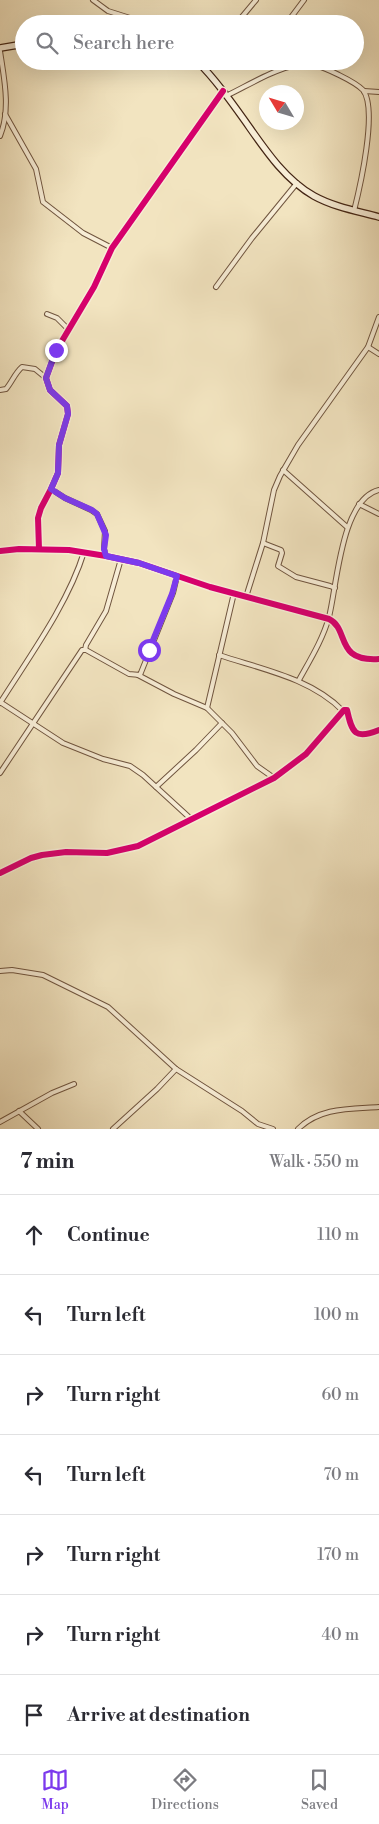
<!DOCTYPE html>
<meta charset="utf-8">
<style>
body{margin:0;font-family:"Libre Bodoni",serif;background:#f2f2f3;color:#2b2b33}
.compass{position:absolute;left:259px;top:85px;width:45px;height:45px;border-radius:50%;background:#fff;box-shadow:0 5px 20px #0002;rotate:308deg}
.stop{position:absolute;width:15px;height:15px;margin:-11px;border:4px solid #7c3aed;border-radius:50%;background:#fff}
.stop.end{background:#7c3aed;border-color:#fff;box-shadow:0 1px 5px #0008}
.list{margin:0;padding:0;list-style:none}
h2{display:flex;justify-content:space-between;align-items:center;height:65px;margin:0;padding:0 20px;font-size:21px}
h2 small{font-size:16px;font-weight:400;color:#7c7c81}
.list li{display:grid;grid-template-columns:32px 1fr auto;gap:15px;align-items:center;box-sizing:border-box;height:80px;padding:0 20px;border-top:1px solid #e1e1e2}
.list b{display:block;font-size:19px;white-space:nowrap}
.list em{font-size:16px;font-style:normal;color:#7c7c81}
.icon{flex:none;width:28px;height:28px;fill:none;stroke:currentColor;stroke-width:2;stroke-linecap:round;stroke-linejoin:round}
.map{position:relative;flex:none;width:379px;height:1129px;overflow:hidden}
.search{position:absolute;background:#fff;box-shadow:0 5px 20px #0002;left:15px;right:15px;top:15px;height:55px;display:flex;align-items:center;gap:12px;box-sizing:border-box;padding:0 18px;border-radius:28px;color:#7c7c81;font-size:19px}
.sheet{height:625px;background:#fff}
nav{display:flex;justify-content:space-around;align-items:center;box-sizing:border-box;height:70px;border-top:1px solid #e1e1e2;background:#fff;font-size:14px;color:#7c7c81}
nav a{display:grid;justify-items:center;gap:2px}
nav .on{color:#7c3aed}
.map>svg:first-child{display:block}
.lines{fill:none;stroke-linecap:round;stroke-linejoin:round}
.street-casing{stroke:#70553f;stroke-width:6}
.secondary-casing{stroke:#442514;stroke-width:8}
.street{stroke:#f7edd6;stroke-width:4}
.secondary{stroke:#f7edd6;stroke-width:5.5}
.cycleway-casing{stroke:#f7edd6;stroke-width:9}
.cycleway{stroke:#d6006c;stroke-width:6}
.route{stroke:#7c3aed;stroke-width:6}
</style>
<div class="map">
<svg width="379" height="1129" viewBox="0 0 379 1129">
<rect width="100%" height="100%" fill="#f2e4c0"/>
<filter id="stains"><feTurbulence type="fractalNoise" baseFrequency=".004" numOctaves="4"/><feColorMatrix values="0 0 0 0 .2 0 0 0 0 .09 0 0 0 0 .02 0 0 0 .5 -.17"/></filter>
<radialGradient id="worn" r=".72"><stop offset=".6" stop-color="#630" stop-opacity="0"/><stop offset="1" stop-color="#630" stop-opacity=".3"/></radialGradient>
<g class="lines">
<g class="street-casing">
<g id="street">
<path d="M93,0l15,11 41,13"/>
<path d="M236,24l20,-24"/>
<path d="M286,24l18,-24"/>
<path d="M0,51c4,27 11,58 0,85"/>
<path d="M364,91l15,1"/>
<path d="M226,96c21,-10 48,-27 71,-31 15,-3 26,2 40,9 8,4 19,9 26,16 15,19 -3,97 -9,121"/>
<path d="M5,114l31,55 7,33 40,31 29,15"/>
<path d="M216,287l36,-49 45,-55"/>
<path d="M47,314l10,4 11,11"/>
<path d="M368,347l11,7"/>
<path d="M0,390l6,-1c6,-7 9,-16 16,-22l13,2 11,9"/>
<path d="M283,470l64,57"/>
<path d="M51,489l14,9 26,12 6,4 8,17 -1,18 2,7"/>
<path d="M359,504l20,10"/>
<path d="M263,543l18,7 1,3 -4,13 18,11 34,9 5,2"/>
<path d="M39,549l-1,-31 3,-10 10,-19 7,-16 1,-28 9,-31 -1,-8 -17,-16 -4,-12 10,-27 38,-64 18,-39 111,-157"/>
<path d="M0,551l19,-2 50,1 37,6 33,7 71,24 119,32c21,10 5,43 50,40"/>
<path d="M246,597l17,-54 11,-53 6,-14 18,-31 70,-98 11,-30"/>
<path d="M85,650l1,-5 20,-34 15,-52"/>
<path d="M219,655c42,14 92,23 124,56"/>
<path d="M138,675l36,19 33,14 25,25 25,33 17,12"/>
<path d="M299,680c11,-20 24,-41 30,-63 8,-31 12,-118 50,-127"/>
<path d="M0,702l63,41 40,16 27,7 13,9 48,44"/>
<path d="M0,703c29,-46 68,-99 84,-151"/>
<path d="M207,708l27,-115"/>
<path d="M0,773l82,-123h4l43,24 11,1 33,-82 4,-17"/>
<path d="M156,787l40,-37 26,-27"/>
<path d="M0,873l31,-15 11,-3 24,-3 41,1 31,-7 136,-68 32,-24 38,-44h3c5,23 8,30 32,20"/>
<path d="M0,971l12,-1 31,5 65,32 68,62 66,42 16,13 15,5"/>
<path d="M19,1111l19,18"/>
<path d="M0,1122l52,-29 22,-9"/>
<path d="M113,1129l44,-40 19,-20"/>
<path d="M298,1129c22,-22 52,-20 81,-22"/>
</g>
</g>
<g class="secondary-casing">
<g id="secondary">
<path d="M0,48l24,-4"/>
<path d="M197,61c18,18 33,39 48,60 19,27 39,58 69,75 20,11 43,15 65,21"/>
</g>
</g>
<use href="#street" class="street"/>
<use href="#secondary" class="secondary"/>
<g class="cycleway-casing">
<g id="cycleway">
<path d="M39,549l-1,-31 3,-10 10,-19 7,-16 1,-28 9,-31 -1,-8 -17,-16 -4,-12 10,-27 38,-64 18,-39 111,-157"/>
<path d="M0,551l19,-2 50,1 37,6 33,7 71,24 119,32c21,10 5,43 50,40"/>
<path d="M0,873l31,-15 11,-3 24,-3 41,1 31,-7 136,-68 32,-24 38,-44h3c5,23 8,30 32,20"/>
</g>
</g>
<use href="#cycleway" class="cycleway"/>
</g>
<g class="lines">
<path class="route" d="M56,350l-10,28 4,12 17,16 1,8 -9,31 -1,28 -7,16 14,9 27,12 5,4 9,21 -2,14 2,7 33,7 38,13 -5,18 -23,56"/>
</g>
<rect width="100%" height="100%" filter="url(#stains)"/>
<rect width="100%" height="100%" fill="url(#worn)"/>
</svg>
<svg class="compass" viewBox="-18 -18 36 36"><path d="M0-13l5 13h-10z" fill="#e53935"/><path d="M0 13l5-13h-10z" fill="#7c7c81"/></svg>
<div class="stop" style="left:149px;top:650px"></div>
<div class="stop end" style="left:56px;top:350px"></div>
<div class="search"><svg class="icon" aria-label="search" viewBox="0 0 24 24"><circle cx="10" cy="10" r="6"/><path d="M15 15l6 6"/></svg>Search here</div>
</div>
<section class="sheet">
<h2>7 min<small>Walk · 550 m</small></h2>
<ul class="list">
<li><svg class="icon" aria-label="ahead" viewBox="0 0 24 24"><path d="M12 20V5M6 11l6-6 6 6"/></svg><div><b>Continue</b></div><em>110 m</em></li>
<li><svg class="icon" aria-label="left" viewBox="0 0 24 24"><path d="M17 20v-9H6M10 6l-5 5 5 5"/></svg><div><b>Turn left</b></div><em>100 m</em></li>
<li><svg class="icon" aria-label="right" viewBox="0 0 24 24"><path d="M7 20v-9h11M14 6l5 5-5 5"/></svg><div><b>Turn right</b></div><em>60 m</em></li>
<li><svg class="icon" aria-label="left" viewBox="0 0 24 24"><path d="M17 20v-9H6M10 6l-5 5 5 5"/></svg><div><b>Turn left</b></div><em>70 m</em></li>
<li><svg class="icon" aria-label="right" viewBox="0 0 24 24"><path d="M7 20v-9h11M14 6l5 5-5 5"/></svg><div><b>Turn right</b></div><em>170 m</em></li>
<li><svg class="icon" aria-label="right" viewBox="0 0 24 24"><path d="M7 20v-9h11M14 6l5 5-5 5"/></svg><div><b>Turn right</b></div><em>40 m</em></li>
<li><svg class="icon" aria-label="arrive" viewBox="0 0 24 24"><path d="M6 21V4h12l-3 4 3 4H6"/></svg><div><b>Arrive at destination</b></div></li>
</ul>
</section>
<nav>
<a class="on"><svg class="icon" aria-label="map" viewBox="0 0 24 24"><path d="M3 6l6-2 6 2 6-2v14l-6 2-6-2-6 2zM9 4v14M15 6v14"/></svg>Map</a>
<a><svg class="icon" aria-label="directions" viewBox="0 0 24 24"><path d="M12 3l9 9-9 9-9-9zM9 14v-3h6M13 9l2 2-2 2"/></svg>Directions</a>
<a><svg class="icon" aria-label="saved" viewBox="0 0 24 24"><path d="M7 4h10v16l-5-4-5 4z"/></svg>Saved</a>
</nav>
